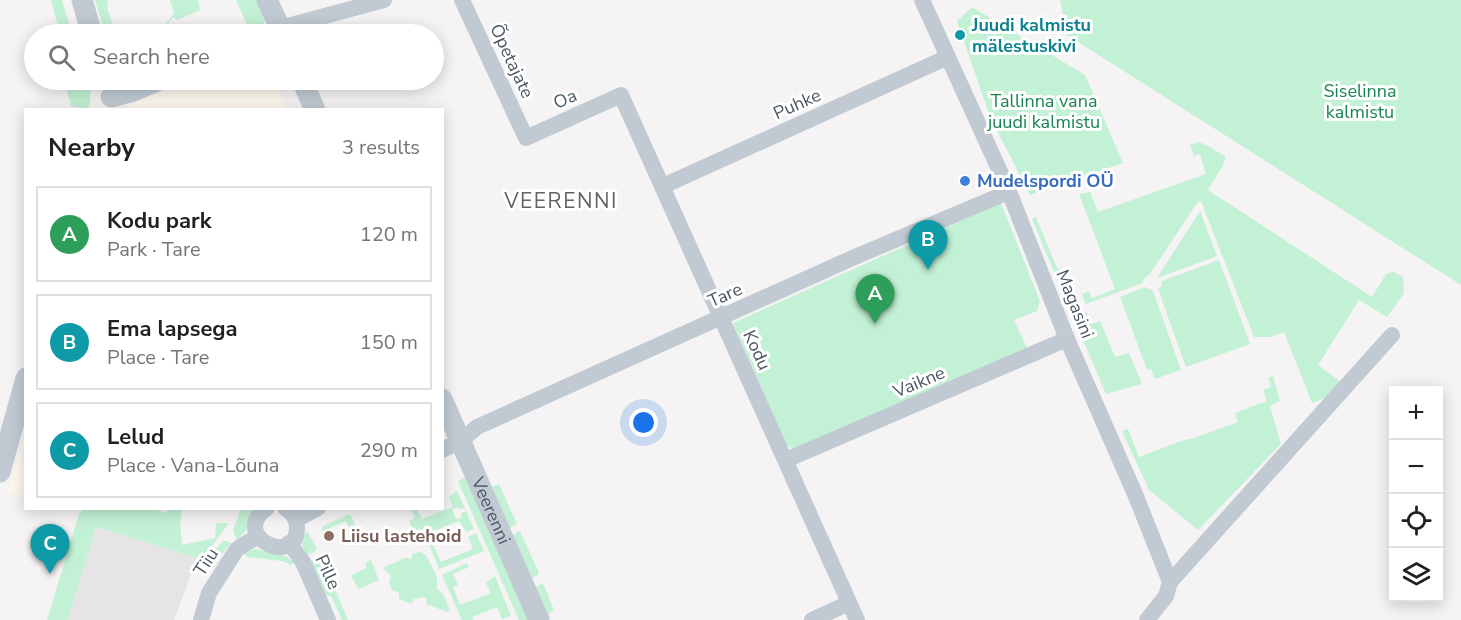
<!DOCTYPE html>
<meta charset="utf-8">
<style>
body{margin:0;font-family:"Nunito Sans",sans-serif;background:#f6f6f6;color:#202124}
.controls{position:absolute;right:18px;bottom:18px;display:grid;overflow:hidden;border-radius:0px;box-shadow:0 3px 15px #0003}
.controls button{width:54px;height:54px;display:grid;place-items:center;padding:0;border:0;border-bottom:2px solid #e0e0e0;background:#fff;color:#202124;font:30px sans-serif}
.you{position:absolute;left:644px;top:423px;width:21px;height:21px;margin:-15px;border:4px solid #fff;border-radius:50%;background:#1a73e8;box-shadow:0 0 0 9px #1a73e833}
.badge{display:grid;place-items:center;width:39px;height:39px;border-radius:50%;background:#2563eb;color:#fff;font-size:20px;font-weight:700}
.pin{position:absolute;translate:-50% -50px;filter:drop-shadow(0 2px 3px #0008)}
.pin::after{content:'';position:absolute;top:32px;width:21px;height:18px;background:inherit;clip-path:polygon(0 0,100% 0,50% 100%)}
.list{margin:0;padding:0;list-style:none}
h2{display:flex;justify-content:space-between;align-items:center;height:78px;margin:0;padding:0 24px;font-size:26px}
h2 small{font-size:20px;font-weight:400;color:#757577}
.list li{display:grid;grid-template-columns:39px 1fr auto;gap:18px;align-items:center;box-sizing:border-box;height:96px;margin:0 12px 12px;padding:0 12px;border:2px solid #e0e0e0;border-radius:0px}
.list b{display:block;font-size:22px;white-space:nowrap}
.list p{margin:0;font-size:20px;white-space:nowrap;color:#757577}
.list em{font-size:20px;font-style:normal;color:#757577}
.icon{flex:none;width:33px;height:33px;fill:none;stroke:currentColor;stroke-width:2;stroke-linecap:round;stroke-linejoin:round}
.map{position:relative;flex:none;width:1461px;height:620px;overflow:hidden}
.search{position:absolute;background:#fff;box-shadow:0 3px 15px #0003;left:24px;top:24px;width:420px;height:66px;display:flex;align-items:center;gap:15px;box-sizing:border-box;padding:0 21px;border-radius:33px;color:#757577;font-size:22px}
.panel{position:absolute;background:#fff;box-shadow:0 3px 15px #0003;left:24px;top:108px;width:420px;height:402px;border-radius:0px}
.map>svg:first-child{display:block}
.commercial{fill:#fdf9ef}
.education{fill:#e6e4e5}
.green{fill:#c3f1d5}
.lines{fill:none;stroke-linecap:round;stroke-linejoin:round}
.minor{stroke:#c1cad2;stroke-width:16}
.tertiary{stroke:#c1cad2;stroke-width:21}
.culture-dot{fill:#0f9aa8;stroke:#fff;stroke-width:2}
.shop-dot{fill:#3f7fe0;stroke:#fff;stroke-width:2}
.education-dot{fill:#8d6e63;stroke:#fff;stroke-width:2}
.labels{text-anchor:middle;stroke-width:6;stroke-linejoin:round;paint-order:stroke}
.culture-label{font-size:18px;font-weight:bold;fill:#0d838f;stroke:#fff;text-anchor:start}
.street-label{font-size:18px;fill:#4a5661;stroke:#fff}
.park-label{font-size:18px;fill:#17864f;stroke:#fff}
.shop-label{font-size:18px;font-weight:bold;fill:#366cbe;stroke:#fff;text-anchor:start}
.education-label{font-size:18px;font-weight:bold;fill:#785e54;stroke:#fff;text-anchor:start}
.quarter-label{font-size:21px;letter-spacing:1.5px;fill:#5f6368;stroke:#fff}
</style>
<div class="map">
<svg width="1461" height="620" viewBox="0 0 1461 620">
<rect width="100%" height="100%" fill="#f5f3f3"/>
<g class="commercial">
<path d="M187,80h87l13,29 -167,1z"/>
<path d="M25,433v64l-18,-5z"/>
</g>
<path class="education" d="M96,527l101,31 -23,62h-106z"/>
<g class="green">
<path d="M51,0h11l10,34h-12z"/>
<path d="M95,0h13l-1,7 9,27h-11z"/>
<path d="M170,0h28l2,10 -23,10 -4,-3 -9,13 1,4h-19h13l15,-21z"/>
<path d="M236,0h21l8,17 -1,7 -19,10h-14l17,-7z"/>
<path d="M1060,0h401v285l-394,-250z"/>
<path d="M972,7l113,68 38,88 -93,32 -40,-78 -33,-96z"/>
<path d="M76,80h8c8,9 8,18 4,29l-17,-3 -5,-19 2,-4z"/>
<path d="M1199,142l7,3 20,12 -4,10 -14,23 164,107 14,-23 8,-2 9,5 1,16 -17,24 -28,-17 -41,65 23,17 -10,14 -19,7 -28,-71 -13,5h-17l-53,-136 -4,2 -47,71 -7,5v4l-57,21 -4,-10 7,-3 3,7 23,-9 -36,-95 11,-2 8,20 108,-38 -6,-20 -6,2 -4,-11z"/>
<path d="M1001,203l39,98 -3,10 -23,9 14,30 -233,99 -8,-3 -54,-123z"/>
<path d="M1200,211l17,45 -60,22z"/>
<path d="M1036,217l21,51 8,3 -4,8 10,24h-4l-35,-84z"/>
<path d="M1219,260l31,84 -64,23 -28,-78 4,-3v-5z"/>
<path d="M1145,287l8,4 28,79 -26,9 -4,-10 -4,1 -27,-73z"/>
<path d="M1081,311l6,2 4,11 9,-3 15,36 14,-4 13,31 -36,10 -34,-80z"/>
<path d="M1273,376l7,25 -10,5 11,38 -83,86 -49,-40 -27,-59 6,-2 11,28 45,-17 7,-1 47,-17 -3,-9 32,-12 -4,-11 8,-3 -3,-9z"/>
<path d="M466,477l62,143h-9l-61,-139z"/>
<path d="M499,484l18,40 -7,4 -18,-41z"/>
<path d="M457,491l8,17 -6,1 -2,-2 -5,3 4,9 6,-2 -1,-4 5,-2 8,18 -8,3 -7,-11 -25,10 5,11 -6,2 8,18 32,-13 -5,-12 8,-4 8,18 -45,18 -11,-27 -8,-13 -6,3 -5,-11 6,-3 -4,-9h6l5,10 31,-12 -4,-10z"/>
<path d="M83,509l73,-1 7,5 8,-4h11l-2,15 2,21 33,-7 1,-15h13l-40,53 8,-18 -101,-31 -28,93h-21l32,-106z"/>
<path d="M241,509h14l-9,21 -9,11 -4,-11z"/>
<path d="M350,514l13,29 -6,2 -11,-24 -25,11 2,-6z"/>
<path d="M307,531l10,17 -3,4 -7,3c-6,-8 -7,-17 0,-24z"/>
<path d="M520,531l19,42 -2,3 -5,2 -19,-43z"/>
<path d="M223,541h6l1,4c-9,7 -11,18 -19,26l-10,-2 12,-17z"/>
<path d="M255,549l30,7 10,7 -4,2 -9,-4 -35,-4 -3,-4z"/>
<path d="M420,552l6,3 11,22v11l6,6 7,16 -4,2 -16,-7 -3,1 -1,-9 -12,2 -3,5 -12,-5v-6l-7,-3 -3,-8 2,-7 -8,-7 24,-11 4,3 1,-6z"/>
<path d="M318,558l4,1 26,61h-6l-10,-23 -7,-2 -15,-34z"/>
<path d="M371,560l8,20 -21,9 -7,-14 16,-7 -2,-5z"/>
<path d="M467,563l2,4 -16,7 5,11 -5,2 7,18 31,-12 -5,-10 9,-7 16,40 -9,3 -5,-12 -25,10 1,3h-11l-20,-45z"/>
<path d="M541,584l3,1 10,25 -7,5 -11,-28z"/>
</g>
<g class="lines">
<g class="minor">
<path d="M462,0l64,138 95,-43 236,525"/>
<path d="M922,0l86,189 59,150 68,155 35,88 -4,14 -19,24"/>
<path d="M280,28l104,-28"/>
<path d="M663,186l285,-129"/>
<path d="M442,450l19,-9 16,-14 380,-171 142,-60 9,-7"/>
<path d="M786,460l281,-121"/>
<path d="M267,508c-39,27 29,61 30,20 0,-9 -4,-15 -12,-20"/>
<path d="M296,520l22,-12"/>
<path d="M289,543l14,19 25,58"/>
<path d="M1170,582l222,-247"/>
<path d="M201,620l8,-27 28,-44 21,-13"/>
<path d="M812,620l37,-17"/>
</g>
<g class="tertiary">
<path d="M82,0l10,34"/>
<path d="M267,0l16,34"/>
<path d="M302,80l13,30"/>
<path d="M111,97l22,-6 26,-11"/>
<path id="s1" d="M442,399l97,221"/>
<path d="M0,472l26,-94"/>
</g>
</g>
<circle class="culture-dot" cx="960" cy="35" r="6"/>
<circle class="shop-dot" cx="965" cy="181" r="6"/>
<circle class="education-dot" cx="329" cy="536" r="6"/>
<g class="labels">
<g class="culture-label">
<text x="972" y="31">Juudi kalmistu<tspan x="972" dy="21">mälestuskivi</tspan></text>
</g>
<g class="street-label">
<text transform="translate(512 61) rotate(65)" y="6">Õpetajate</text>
<text transform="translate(565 99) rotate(-24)" y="6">Oa</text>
<text transform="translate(797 104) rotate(-24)" y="6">Puhke</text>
<text transform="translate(725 295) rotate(-24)" y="6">Tare</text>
<text transform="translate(1075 304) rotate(68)" y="6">Magasini</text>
<text transform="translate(757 350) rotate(65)" y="6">Kodu</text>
<text transform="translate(919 382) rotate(-23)" y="6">Vaikne</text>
<text dy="6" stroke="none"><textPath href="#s1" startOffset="122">Veerenni</textPath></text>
<text transform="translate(206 562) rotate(-57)" y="6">Tiiu</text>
<text transform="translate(328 572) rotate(65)" y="6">Pille</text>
</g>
<g class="park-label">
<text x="1360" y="97">Siselinna<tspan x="1360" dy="21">kalmistu</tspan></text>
<text x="1044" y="107">Tallinna vana<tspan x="1044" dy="21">juudi kalmistu</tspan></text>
</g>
<g class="shop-label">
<text x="977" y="187">Mudelspordi OÜ</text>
</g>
<g class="education-label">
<text x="341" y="542">Liisu lastehoid</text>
</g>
<g class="quarter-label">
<text x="561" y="208">VEERENNI</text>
</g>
</g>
</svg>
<div class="controls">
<button>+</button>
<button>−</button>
<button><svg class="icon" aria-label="locate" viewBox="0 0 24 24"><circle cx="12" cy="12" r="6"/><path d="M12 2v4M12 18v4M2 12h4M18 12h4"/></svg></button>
<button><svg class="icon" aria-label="layers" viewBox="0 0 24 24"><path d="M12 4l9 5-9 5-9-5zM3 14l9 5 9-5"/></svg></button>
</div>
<div class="you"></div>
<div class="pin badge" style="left:875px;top:324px;background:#2e9e5b">A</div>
<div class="pin badge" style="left:928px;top:270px;background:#0f9aa8">B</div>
<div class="pin badge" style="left:50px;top:574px;background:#0f9aa8">C</div>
<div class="search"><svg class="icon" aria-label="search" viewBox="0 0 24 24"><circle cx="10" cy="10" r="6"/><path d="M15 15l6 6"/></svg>Search here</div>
<section class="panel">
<h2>Nearby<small>3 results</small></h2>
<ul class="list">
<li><span class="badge" style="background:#2e9e5b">A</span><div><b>Kodu park</b><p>Park · Tare</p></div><em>120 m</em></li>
<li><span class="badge" style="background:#0f9aa8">B</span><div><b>Ema lapsega</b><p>Place · Tare</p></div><em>150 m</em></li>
<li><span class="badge" style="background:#0f9aa8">C</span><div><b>Lelud</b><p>Place · Vana-Lõuna</p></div><em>290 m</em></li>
</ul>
</section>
</div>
